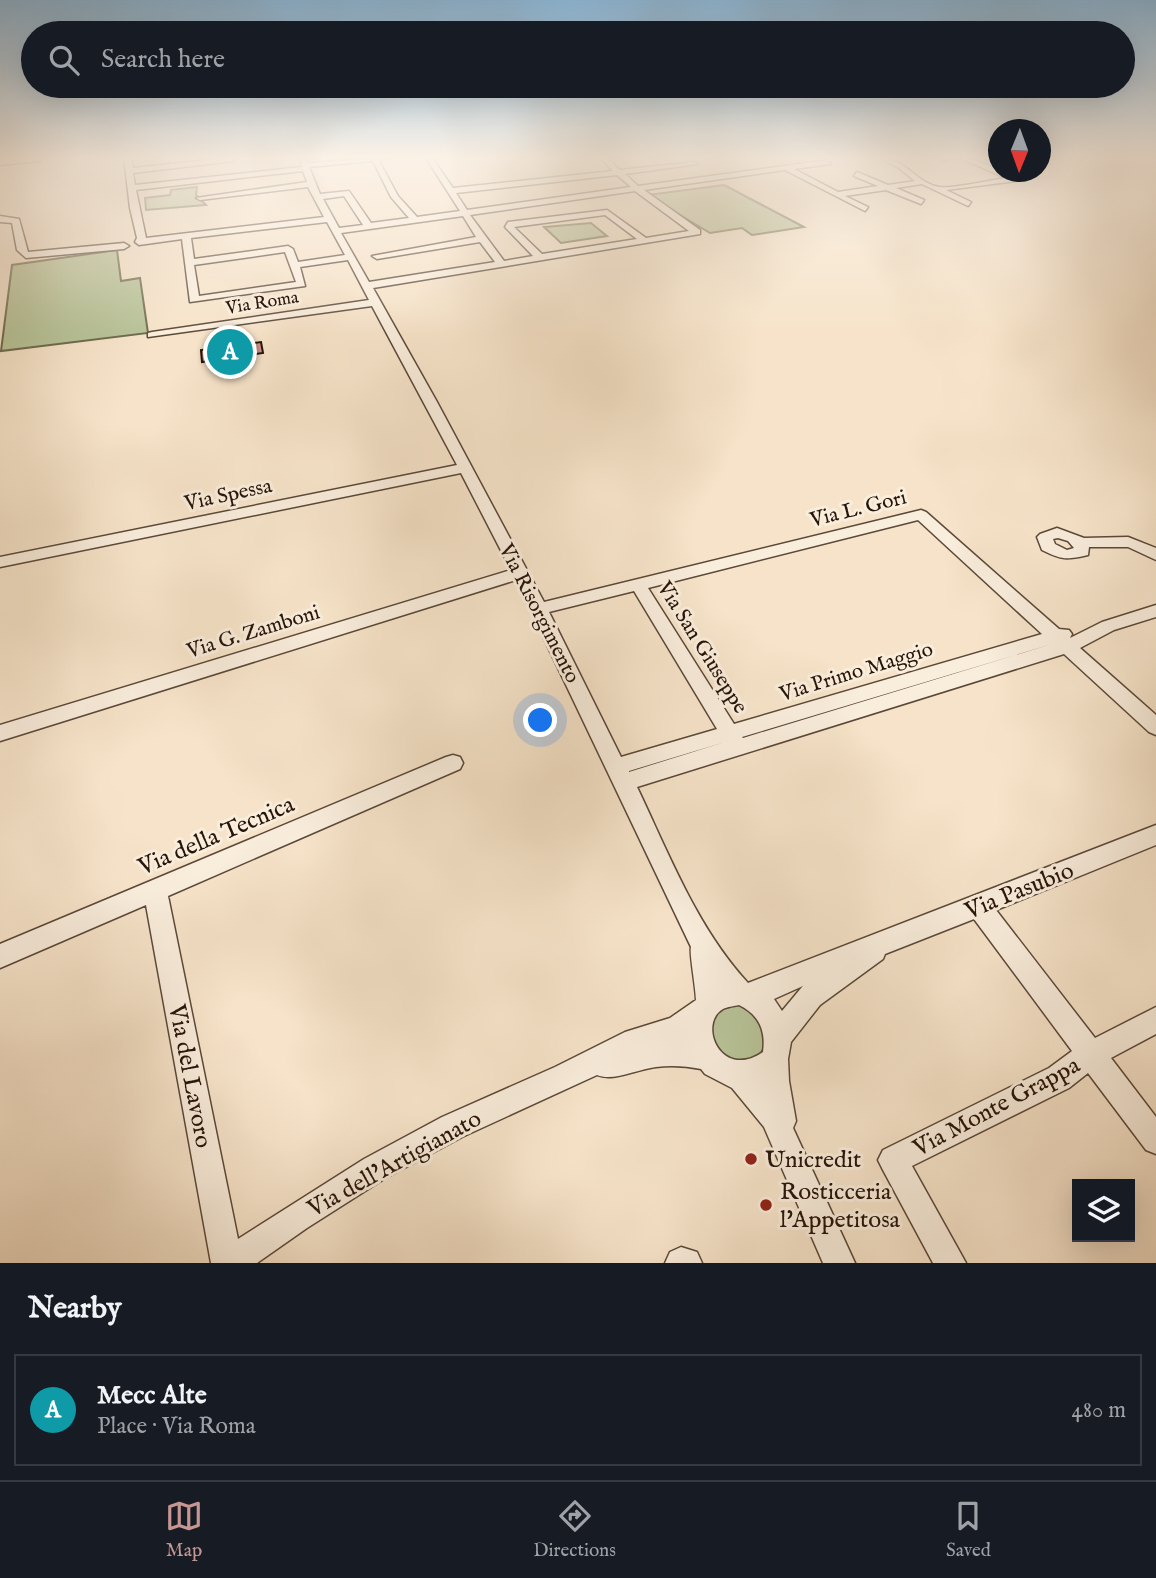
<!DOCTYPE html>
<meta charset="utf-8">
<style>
body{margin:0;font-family:"IM FELL English",serif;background:#20242c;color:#f1f3f6}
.controls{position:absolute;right:21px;bottom:21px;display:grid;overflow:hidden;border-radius:0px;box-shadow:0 7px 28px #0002}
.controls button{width:63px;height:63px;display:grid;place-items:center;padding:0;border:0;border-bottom:2px solid #363941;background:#171b24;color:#f1f3f6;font:35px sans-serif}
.compass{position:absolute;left:988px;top:119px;width:63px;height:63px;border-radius:50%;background:#171b24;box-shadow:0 7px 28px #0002;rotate:181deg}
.you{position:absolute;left:541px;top:721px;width:24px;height:24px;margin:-18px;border:5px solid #fff;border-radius:50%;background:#1a73e8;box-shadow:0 0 0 10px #1a73e833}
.badge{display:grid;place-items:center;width:46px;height:46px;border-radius:50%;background:#c59692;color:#fff;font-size:23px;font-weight:700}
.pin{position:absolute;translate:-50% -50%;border:4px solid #fff;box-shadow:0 2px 7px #0006}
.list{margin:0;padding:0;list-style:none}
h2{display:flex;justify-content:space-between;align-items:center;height:91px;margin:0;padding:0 28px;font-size:30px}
h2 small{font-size:23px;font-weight:400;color:#9ea1a6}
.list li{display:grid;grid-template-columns:46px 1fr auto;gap:21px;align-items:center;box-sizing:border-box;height:112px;margin:0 14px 14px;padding:0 14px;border:2px solid #363941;border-radius:0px}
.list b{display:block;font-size:26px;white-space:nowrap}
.list p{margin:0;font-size:23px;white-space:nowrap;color:#9ea1a6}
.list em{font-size:23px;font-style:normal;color:#9ea1a6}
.icon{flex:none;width:38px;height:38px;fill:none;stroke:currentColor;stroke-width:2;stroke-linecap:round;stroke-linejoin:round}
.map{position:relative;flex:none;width:1156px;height:1263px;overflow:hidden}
.search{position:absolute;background:#171b24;box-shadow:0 7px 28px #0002;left:21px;right:21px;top:21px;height:77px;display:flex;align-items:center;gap:18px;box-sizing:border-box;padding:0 24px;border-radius:38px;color:#9ea1a6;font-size:26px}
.sheet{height:217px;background:#171b24}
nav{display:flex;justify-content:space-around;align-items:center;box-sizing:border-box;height:98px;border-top:2px solid #363941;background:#171b24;font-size:19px;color:#9ea1a6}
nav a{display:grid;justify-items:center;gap:4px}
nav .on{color:#c59692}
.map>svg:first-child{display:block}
.green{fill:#b8c499;stroke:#706c51;stroke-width:2}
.building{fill:#d8988d;stroke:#271409;stroke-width:2}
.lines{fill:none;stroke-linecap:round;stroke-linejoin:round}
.minor-casing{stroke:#5b4839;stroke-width:3}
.major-casing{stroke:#271409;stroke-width:3}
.minor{fill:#f9eddc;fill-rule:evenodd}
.major{fill:#f6e3c9;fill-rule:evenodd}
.poi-dot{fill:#8f2418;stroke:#f9eddc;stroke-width:2.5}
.labels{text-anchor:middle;stroke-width:6;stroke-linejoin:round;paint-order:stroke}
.far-street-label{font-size:18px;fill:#271409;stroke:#f9eddc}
.street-label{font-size:21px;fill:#271409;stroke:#f9eddc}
.near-street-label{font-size:24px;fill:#271409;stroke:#f9eddc}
.near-poi-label{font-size:24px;fill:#271409;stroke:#f9eddc;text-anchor:start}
</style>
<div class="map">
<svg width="1156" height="1263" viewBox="0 0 1156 1263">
<rect width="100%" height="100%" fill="#f6e3c9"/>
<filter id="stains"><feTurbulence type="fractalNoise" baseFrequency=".00286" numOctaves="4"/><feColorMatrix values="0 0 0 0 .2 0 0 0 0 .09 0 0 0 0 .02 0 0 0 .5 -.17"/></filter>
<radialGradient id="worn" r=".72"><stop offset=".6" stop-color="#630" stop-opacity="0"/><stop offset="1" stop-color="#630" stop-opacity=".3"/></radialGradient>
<g class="green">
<path d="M724,185l80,42 -52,8 -10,-7 -32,5 -63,-38z"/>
<path d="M197,187l-1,8 10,10 -60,5 -1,-12 25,-3 1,-5z"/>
<path d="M591,223l16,13 -46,7 -17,-16z"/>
<path d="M117,250l4,31 19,-3 8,55 -147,18 11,-86z"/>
<path d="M739,1002l22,16 5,25c-12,30 -34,19 -53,4l-4,-30 5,-7z"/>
</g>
<path class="building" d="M261,342l2,11 -61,9 -1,-12z"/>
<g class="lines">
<g class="minor-casing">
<g id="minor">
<path d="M124,158h7l2,10 93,-10h6l2,3 -101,12 2,12 167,-18 -2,-9h6l2,5 79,-5 -8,3 19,35 19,21 43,-6 -34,-53h6l21,30 160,-17 -13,-13h7l13,12 74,-8 4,2 -73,10 13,12 190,-26 3,4 -37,5 44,23 40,-6 -24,-10 3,-4 31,13 27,-4 -16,-13 -19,-10c25,0 36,25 59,29 15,2 51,-7 67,-9l-46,-20h9l50,19 -3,4 -70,9 25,12 -3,4 -46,-22 -26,4 28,12 -3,4 -35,-14 -41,6 23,11 -3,4 -80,-41 -141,20 56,40v4l-327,54 64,114 107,200 377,-92 5,2 133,117 10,1 3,4 -2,4 32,-16 54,-17v12l-42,13 -34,18 76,67v20l-7,-3 -85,-78 -427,133c32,67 60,141 111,196l408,-158v20l-160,65 99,128 61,-31v27l-45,24 45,59v37l-10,-4 -58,-77 -19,15 -157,78 54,97h-33l-50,-93 -5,-10 5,-10 166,-82 23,-17 -98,-132 -89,35 -2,5 -63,46 -29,37 -3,17 1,22 7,40 -3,7 62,135h-32l-59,-136 -32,-39 -27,-14 -4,-5c-15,-3 -30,-4 -45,-2 -18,2 -43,15 -59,8l-135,62 -78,42 -77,49 -50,35h-46l-65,-358 -146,63v-24l446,-187 7,-2 7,2 3,6 -3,6 -292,127 70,343 126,-80 78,-42 113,-50 70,-35 45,-14 26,-18c0,-12 -7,-48 -5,-53l-175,-367 -516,161v-16l511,-155 -50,-97 -461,94v-10l457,-92 -85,-159 -224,31v-4l4,-1 217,-32 -21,-40 -48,7 5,19 -115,16 -8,-63 -43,6 -4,-3 2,-4 -7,-30zM373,161l18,36 18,21 -38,5 -22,-32 -29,3 -11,-27zM303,171l4,11 -111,16 4,2 108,-13 16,30 -178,21 -10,-48zM617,175l14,12 -164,23 -11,-17zM635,191l54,40 -43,7 -39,-28 -99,12 -3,5 28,29 -29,5 -34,-46zM344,196l19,29 -24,3 -16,-29zM605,215l32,24 -95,15 -28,-27zM463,216l13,21 -104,19 5,3 103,-17 15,20 -126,20 -28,-49zM327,222l18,33 -47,7 -5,-13 -5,-3 -94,13 -3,-21zM285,252l11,30 -97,14 -5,-31zM918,520l124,114 -308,90 -86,-136zM634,591l83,138 -96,28 -72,-145zM1052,644l-309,94 -1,-1zM725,742l-96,30v-1zM803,986l-1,1 -20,24 -8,-12zM739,1005c20,10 27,25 24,47 -42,29 -66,-28 -40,-43 4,-2 11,-3 16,-4z"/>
<path d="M940,158h14l-11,3z"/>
<path d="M0,216l19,3 9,33 96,-9 5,3 -5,3 -98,9 -9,-8 -5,-27 -12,-1z"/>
<path d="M1057,528l27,10 44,-1 28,11v12l-28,-13h-39l-1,8c-22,5 -26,5 -46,-5l-5,-13 3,-3zM1058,538l10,3 6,7 -7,2 -12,-6 -2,-5z"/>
<path d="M681,1247l16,5 5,11h-37l5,-11z"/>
</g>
</g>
<g class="major-casing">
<path id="major" d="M43,158l-4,3 -39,4v-6z"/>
</g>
<use href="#minor" class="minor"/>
<use href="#major" class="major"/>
</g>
<linearGradient id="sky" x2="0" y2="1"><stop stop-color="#8bb7d8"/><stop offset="0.47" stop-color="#fbf2e7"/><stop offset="1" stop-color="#fbf2e7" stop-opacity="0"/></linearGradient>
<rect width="1156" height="335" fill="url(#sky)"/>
<g class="poi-dot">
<circle cx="751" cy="1159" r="7"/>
<circle cx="766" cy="1205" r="7"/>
</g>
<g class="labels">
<g class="far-street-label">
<text transform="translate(262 302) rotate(-9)" y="6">Via Roma</text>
</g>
<g class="street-label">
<text transform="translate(228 494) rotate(-12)" y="7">Via Spessa</text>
<text transform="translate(858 508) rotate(-14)" y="7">Via L. Gori</text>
<text transform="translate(540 613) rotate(63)" y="7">Via Risorgimento</text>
<text transform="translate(253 631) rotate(-17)" y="7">Via G. Zamboni</text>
<text transform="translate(703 647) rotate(58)" y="7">Via San Giuseppe</text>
<text transform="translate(856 671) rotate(-17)" y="7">Via Primo Maggio</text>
</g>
<g class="near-street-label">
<text transform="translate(216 835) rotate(-23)" y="8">Via della Tecnica</text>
<text transform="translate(1019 890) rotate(-22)" y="8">Via Pasubio</text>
<text transform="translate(191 1076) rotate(79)" y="8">Via del Lavoro</text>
<text transform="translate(996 1106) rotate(-28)" y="8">Via Monte Grappa</text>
<text transform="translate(394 1163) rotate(-29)" y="8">Via dell'Artigianato</text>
</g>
<g class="near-poi-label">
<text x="765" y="1167">Unicredit</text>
<text x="780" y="1199">Rosticceria<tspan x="780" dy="28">l'Appetitosa</tspan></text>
</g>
</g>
<rect width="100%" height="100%" filter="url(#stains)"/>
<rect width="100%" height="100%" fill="url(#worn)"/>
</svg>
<div class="controls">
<button><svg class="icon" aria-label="layers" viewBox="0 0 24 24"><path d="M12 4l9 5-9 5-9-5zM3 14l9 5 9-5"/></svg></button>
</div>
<svg class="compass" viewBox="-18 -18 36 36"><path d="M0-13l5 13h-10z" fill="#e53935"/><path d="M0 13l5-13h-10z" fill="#9ea1a6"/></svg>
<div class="you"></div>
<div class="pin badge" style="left:230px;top:352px;background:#0f9aa8">A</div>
<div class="search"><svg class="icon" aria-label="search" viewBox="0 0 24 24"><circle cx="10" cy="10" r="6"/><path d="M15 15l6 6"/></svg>Search here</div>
</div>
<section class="sheet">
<h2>Nearby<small></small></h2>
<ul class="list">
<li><span class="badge" style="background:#0f9aa8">A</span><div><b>Mecc Alte</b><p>Place · Via Roma</p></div><em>480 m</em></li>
</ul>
</section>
<nav>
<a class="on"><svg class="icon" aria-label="map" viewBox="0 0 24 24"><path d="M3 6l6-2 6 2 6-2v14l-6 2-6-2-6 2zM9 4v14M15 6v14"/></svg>Map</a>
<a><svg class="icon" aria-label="directions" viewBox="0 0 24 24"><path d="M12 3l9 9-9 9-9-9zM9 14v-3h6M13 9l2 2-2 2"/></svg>Directions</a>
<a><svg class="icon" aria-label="saved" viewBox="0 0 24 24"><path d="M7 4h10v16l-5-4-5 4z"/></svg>Saved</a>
</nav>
